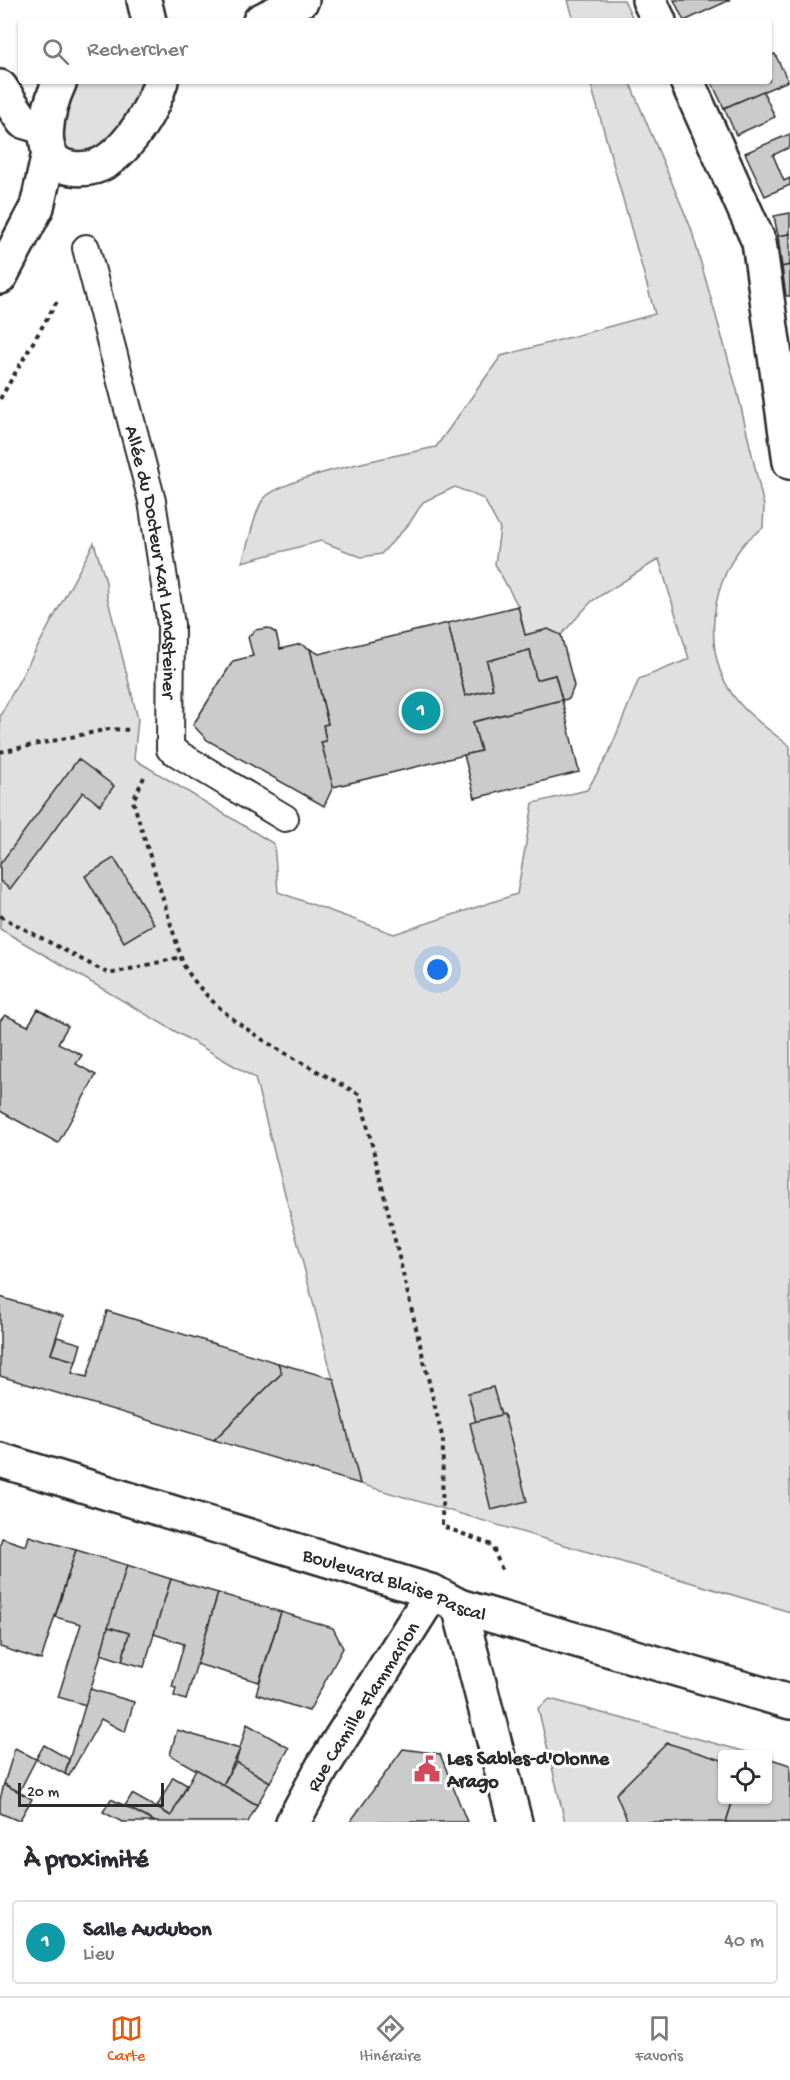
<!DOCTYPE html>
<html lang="fr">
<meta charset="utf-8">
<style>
body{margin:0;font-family:"Gochi Hand",sans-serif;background:#f2f2f3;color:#2b2b33}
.controls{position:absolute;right:18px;bottom:18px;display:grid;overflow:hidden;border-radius:6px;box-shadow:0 2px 4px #0004}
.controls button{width:54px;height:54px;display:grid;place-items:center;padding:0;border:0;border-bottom:2px solid #e1e1e2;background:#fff;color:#2b2b33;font:30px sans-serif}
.scale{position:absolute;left:18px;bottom:15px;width:146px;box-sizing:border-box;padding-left:6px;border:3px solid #2b2b2b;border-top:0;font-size:16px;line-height:21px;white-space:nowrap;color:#2b2b2b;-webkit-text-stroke:4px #fff;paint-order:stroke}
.you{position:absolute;left:438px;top:970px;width:21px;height:21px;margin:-15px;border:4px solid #fff;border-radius:50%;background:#1a73e8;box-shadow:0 0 0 9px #1a73e833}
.badge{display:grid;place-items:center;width:39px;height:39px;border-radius:50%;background:#ea580c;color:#fff;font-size:20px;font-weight:700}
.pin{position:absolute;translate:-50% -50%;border:3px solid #fff;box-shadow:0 2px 6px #0006}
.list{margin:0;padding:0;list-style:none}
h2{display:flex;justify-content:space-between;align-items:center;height:78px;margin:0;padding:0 24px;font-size:26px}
h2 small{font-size:20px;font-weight:400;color:#7c7c81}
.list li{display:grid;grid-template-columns:39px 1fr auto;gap:18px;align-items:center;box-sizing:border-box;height:84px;margin:0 12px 12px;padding:0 12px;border:2px solid #e1e1e2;border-radius:6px}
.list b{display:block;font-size:22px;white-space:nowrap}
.list p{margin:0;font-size:20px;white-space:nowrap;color:#7c7c81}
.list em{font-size:20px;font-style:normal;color:#7c7c81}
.icon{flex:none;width:33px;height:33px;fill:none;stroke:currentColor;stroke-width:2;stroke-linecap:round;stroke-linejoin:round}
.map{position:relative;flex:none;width:790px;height:1822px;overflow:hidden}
.search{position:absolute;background:#fff;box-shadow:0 2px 4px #0004;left:18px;right:18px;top:18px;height:66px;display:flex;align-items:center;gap:15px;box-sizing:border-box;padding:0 21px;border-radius:6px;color:#7c7c81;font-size:22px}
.sheet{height:174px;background:#fff}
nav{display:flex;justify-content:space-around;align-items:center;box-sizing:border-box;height:84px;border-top:2px solid #e1e1e2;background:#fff;font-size:16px;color:#7c7c81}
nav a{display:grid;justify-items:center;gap:3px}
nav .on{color:#ea580c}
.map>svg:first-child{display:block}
.green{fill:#e0e0e0;stroke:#868686;stroke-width:1.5}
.building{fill:#cbcbcb;stroke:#2b2b2b;stroke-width:1.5}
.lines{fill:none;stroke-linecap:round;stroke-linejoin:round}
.service-casing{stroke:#2b2b2b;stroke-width:30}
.minor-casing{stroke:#2b2b2b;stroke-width:38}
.tertiary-casing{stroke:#2b2b2b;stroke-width:38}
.path{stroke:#2b2b2b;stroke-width:4;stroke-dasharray:4.5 4.5;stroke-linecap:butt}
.service{stroke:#fff;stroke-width:26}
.minor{stroke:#fff;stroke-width:33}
.tertiary{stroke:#fff;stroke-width:33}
.labels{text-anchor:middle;stroke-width:6;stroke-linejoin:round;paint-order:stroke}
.street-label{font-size:20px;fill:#2b2b2b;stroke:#fff}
.poi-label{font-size:20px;font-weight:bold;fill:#2b2b2b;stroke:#fff;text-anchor:start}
</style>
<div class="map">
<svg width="790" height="1822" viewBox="0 0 790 1822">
<rect width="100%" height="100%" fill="#fff"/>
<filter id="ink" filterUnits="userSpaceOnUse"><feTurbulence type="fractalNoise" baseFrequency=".0167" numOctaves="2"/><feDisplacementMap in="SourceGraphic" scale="12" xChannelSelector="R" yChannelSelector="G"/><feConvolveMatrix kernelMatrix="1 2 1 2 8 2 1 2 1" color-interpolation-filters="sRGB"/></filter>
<g filter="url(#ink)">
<g class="green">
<path d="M568,0h56l10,21h-60z"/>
<path d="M81,81h63c-9,20 -16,41 -32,57 -18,17 -49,25 -51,-8 0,-6 -2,-13 0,-19 3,-12 12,-21 20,-30z"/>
<path d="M590,81h39l62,147 46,162 27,116 -1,22c-7,5 -16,11 -21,18 -34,44 -41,114 -2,158 15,17 33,29 50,42v866l-430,-128 -105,-406 -255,-149v-213l94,-173 12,39 1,14 31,123 -4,40 140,85 4,48 116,42 123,-40 16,-91 54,-13 21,-35 31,-76 50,-20 -30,-100 -67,42 -31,34h-36l-7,-29 -23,-42 5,-35 -16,-30 -29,-12 -32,15 -14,22 -28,30 -20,3 -40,-16 -79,21c6,-16 12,-48 20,-61 14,-24 142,-47 174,-54l65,-91 154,-42z"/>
<path d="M550,1699l197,53 -1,2h-24v46h11l-7,22h-161l-27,-114z"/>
</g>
<g class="building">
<path d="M674,0h56l-46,21z"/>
<path d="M775,54l13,27 -64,27 -13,-27h58v-25z"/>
<path d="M763,91l12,26 -39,18 -12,-27z"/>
<path d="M790,134v13l-17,8 11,26 6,-3v7l-25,11 -20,-43z"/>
<path d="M790,213v21l-12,2 -4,-20z"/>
<path d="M790,234v31l-8,2 -4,-31z"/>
<path d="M790,265v31h-4l-4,-29z"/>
<path d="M518,606l7,29 23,-6 13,6 13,51 -5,13 -7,1 -7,-25 -19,5 -6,-30 -43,11 6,28 -28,7 -17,-73z"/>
<path d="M448,623l17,73 28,-7 -6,-28 43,-11 6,30 19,-5 7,25 -89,22 8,29 -148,36 -12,-45 5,-1 -3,-16 5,-1 -18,-75 9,5z"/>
<path d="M268,628l8,5 4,16 21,-5 9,5 18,75 -5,1 3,16 -5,1 12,45 -9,19 -117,-66 -14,-15 40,-64 20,-5 -5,-19 7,-7z"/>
<path d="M562,700l17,72 -104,26 -11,-43 17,-4 -8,-29z"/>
<path d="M78,759l36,27 -14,19 -17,-13 -73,97 -10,-8v-17z"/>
<path d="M114,858l40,66 -30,18 -39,-66z"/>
<path d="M38,1009l30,17 -10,17 24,12 -6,9 20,11 -38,68 -58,-32v-90l5,-6 23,11z"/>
<path d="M0,1297l63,19 -12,38 25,7 -4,12 15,4 20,-66 171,52 4,10 -68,67 -214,-64z"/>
<path d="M57,1337l24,7 -5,17 -25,-7z"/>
<path d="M278,1363l56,16 26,105 -146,-44 68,-67z"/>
<path d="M493,1387l8,28 -25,7 -8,-29z"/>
<path d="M504,1414l23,87 -36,9 -21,-87z"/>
<path d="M29,1536l47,14 -35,110 -41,-13v-102l2,-7 24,8z"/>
<path d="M76,1550l51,15 -41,140 -28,-8 23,-73 -26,-7z"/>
<path d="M127,1565l44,14 -27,88 -22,-6 7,-28 -21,-6z"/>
<path d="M171,1579l47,14 -32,107 -12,-4 2,-8 -4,-1 12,-43 -30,-10z"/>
<path d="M218,1593l63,19 -22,70 -62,-18z"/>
<path d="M281,1612l52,16 10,20 -34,63 -53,-17z"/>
<path d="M108,1627l21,6 -7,28 -21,-7z"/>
<path d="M90,1689l44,13 -9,30 -24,-13 -32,57 -4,-2z"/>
<path d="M247,1724l42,24 -19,34 -34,-20z"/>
<path d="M177,1730l63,19 -17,36 -53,-30z"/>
<path d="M667,1743l55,17v40h11l-7,22h-98l-12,-28z"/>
<path d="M44,1745l25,14 -4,15 -29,-15z"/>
<path d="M15,1748l21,11 -17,33 -15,-8z"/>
<path d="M403,1749l37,5 27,68h-117z"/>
<path d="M768,1758l22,7v57h-64l7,-22h35z"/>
<path d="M236,1762l34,20 -13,23 -34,-20z"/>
<path d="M196,1769l61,36 -9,17h-93l-30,-16 7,-12 39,22z"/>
<path d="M173,1777l14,8 -16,31 -14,-9z"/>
<path d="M4,1784l28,15 -13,22 -19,-8v-14z"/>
<path d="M111,1799l14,7 30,16h-33l-19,-10z"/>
</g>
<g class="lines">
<g class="service-casing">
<g id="service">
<path id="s1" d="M86,248l66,253 19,124 -1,124 115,69"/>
</g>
</g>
<g class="minor-casing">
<g id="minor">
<path d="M649,0l10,21"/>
<path d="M260,21l42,-21"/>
<path d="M687,81l72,161 31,220"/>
<path id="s2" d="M0,1460l433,132 26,14 331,96"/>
<path d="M459,1606l56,216"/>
<path id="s3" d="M293,1822l29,-54 111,-176"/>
</g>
</g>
<g class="tertiary-casing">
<g id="tertiary">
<path d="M144,0l5,21"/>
<path d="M60,81c-11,24 -29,81 11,87 12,2 25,0 36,-7 25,-17 45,-51 54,-80"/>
<path d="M0,87l23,34 22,7"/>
<path d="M0,277l37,-70 12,-54"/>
</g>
</g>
<g class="path">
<path d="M0,399l59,-101"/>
<path d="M0,752l109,-23 22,1"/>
<path d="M144,777l-11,24 50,163c36,62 116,95 177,131l83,345 -1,86 50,19 10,25"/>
<path d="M0,916l109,58 72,-17"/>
</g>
<use href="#service" class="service"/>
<use href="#minor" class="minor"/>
<use href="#tertiary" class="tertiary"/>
</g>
</g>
<defs>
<g id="civic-bare" transform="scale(2.07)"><path d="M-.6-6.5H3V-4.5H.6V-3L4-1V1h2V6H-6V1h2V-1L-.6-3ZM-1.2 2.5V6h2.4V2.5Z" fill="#d1495b" stroke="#fff" stroke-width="2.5" paint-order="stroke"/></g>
</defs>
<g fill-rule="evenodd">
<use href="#civic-bare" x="427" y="1769"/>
</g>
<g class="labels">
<g class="street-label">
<text dy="7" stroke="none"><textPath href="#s1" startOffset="322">Allée du Docteur Karl Landsteiner</textPath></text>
<text dy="7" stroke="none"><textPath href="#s2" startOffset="414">Boulevard Blaise Pascal</textPath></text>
<text dy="7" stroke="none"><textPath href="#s3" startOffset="135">Rue Camille Flammarion</textPath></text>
</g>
<g class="poi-label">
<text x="447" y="1764">Les Sables-d'Olonne<tspan x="447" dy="23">Arago</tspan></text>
</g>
</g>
</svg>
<div class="controls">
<button><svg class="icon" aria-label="locate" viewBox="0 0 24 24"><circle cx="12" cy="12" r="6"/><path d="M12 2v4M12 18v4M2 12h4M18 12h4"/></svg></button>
</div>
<div class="scale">20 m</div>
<div class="you"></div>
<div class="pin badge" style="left:421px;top:711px;background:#0f9aa8">1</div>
<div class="search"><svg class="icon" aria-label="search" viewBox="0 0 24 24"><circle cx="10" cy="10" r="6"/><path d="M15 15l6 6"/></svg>Rechercher</div>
</div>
<section class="sheet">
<h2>À proximité<small></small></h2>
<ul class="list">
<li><span class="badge" style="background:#0f9aa8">1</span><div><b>Salle Audubon</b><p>Lieu</p></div><em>40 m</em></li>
</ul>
</section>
<nav>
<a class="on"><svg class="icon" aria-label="map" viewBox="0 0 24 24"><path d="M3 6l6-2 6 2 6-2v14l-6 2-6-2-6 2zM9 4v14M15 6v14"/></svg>Carte</a>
<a><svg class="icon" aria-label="directions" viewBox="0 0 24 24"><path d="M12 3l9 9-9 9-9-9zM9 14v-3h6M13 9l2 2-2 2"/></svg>Itinéraire</a>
<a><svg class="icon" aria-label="saved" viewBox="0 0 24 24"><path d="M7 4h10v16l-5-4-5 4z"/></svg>Favoris</a>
</nav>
